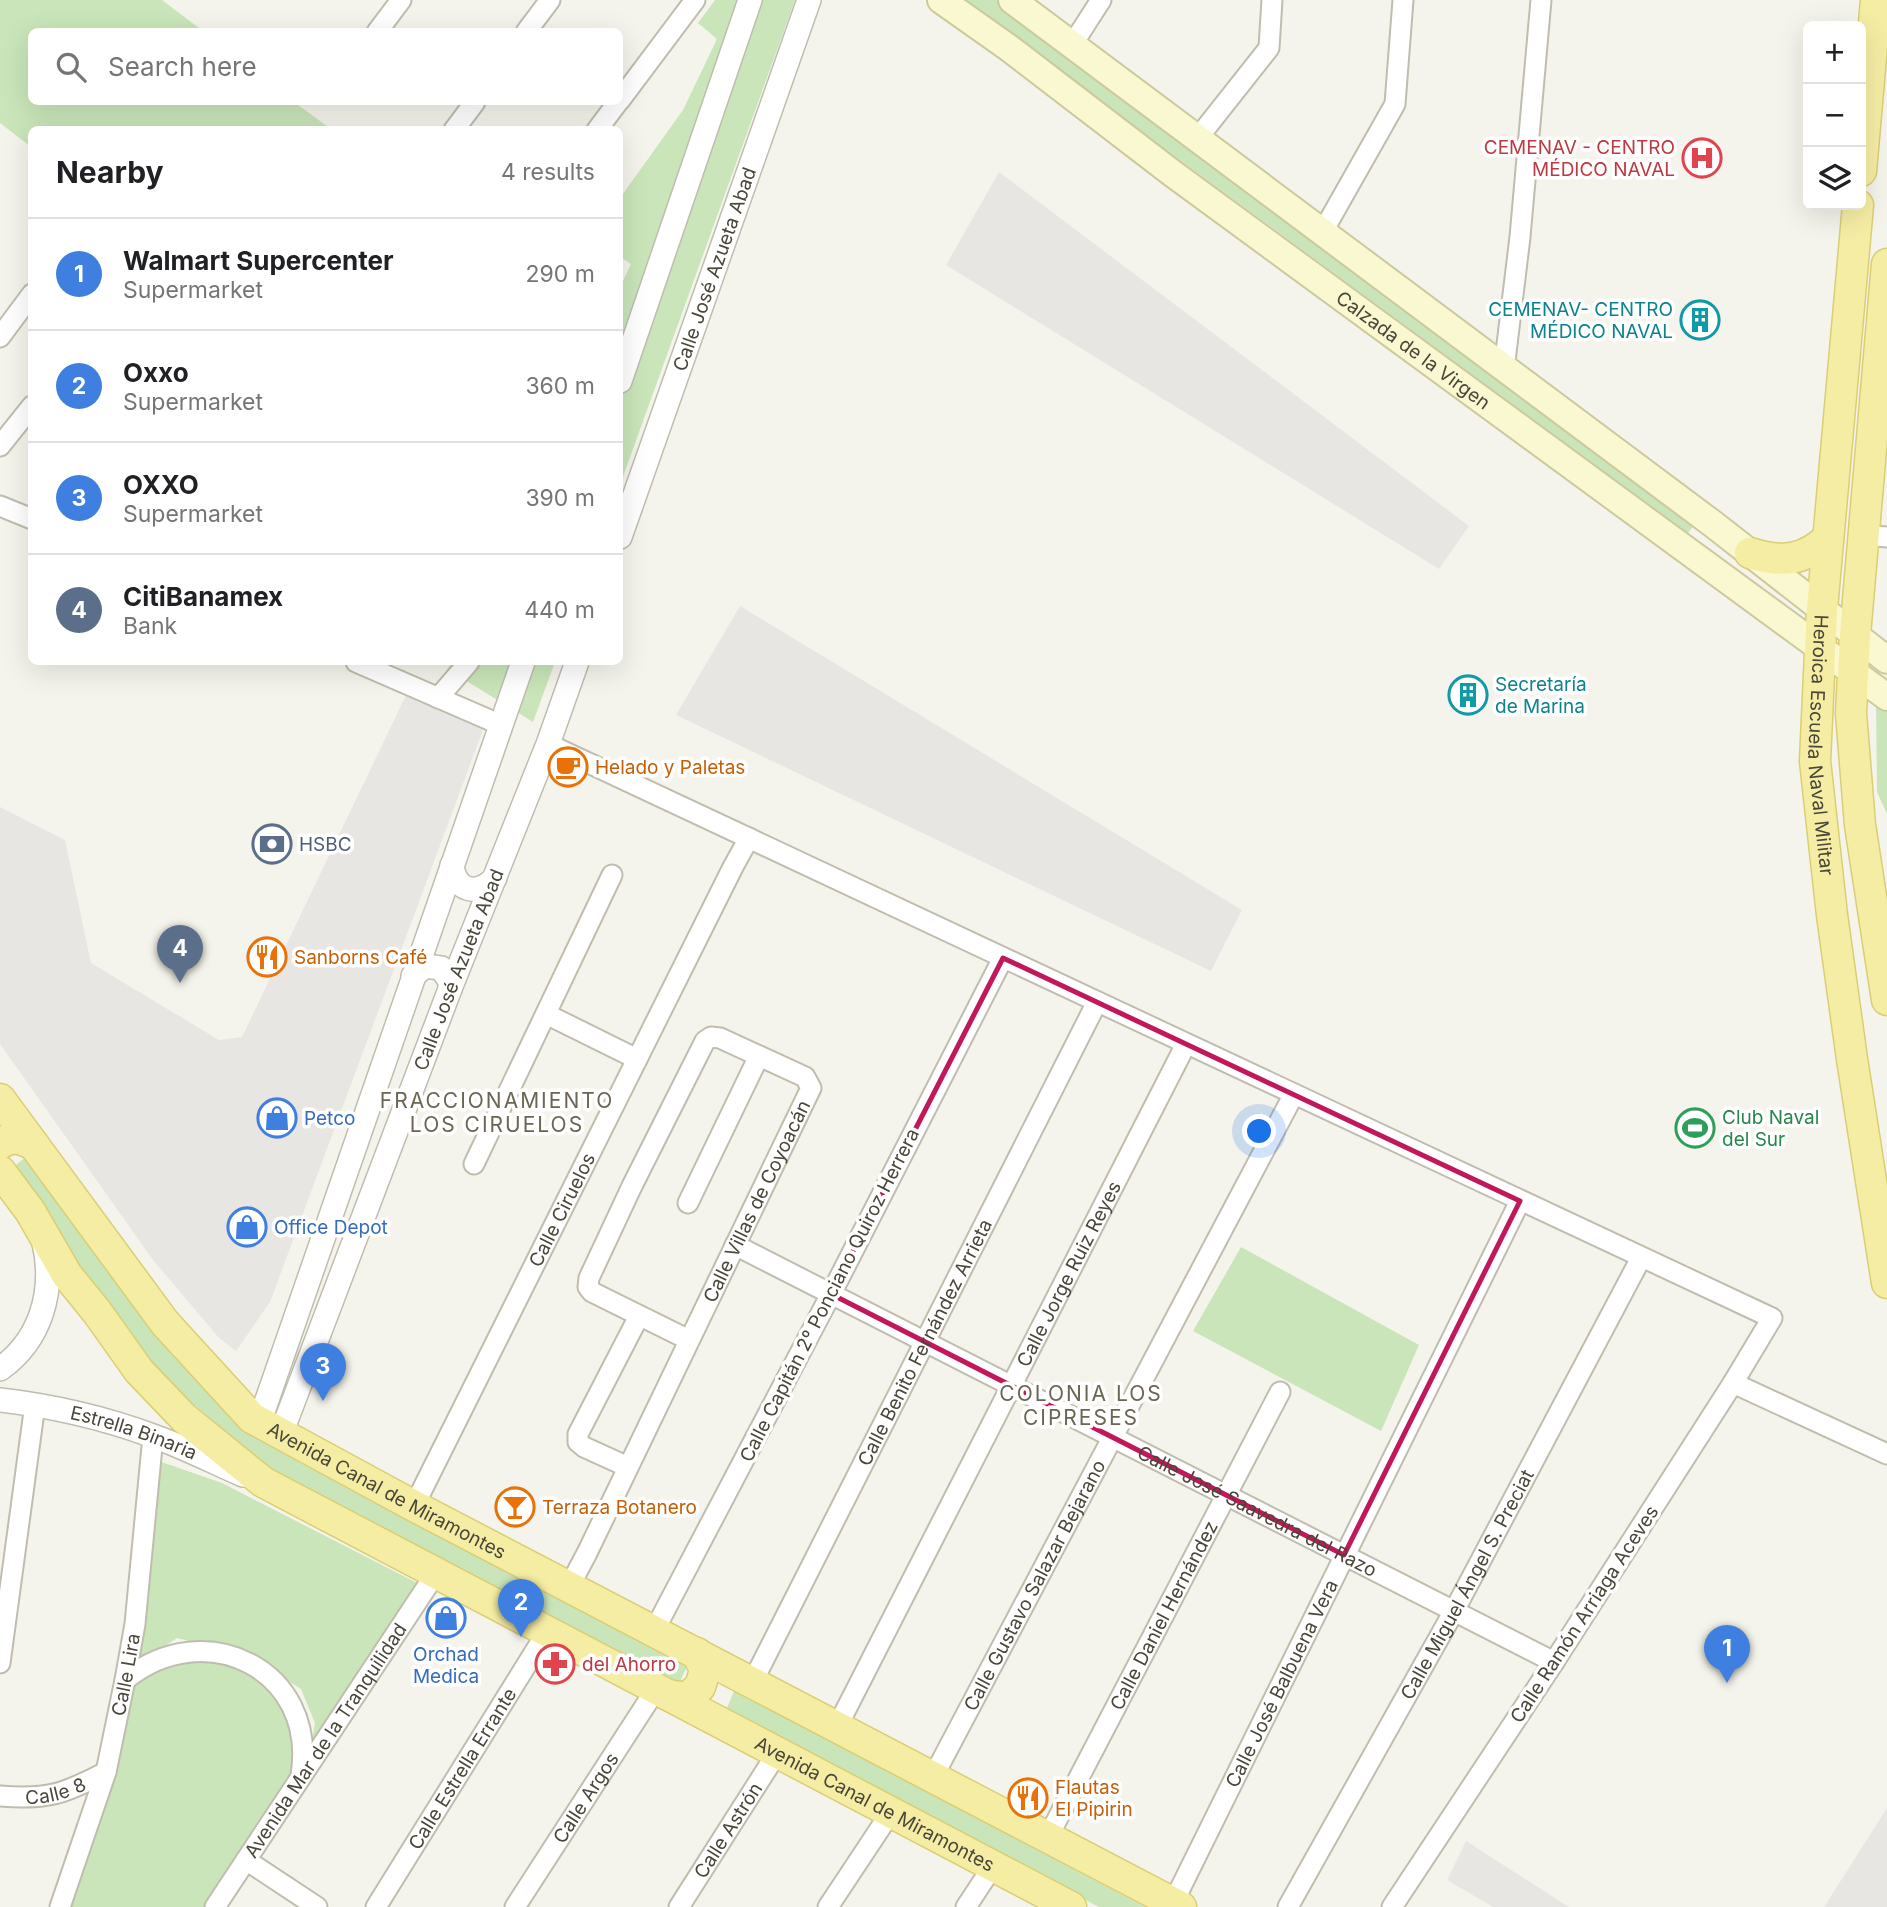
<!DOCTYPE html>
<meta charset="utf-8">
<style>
body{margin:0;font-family:Inter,sans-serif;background:#f6f6f6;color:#202124}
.controls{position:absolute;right:21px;top:21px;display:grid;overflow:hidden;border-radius:10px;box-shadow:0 7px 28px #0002}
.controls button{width:63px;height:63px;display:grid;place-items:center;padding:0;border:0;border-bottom:2px solid #e0e0e0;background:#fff;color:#202124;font:35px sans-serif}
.you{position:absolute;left:1260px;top:1132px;width:24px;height:24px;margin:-18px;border:5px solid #fff;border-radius:50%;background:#1a73e8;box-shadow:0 0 0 10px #1a73e833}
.badge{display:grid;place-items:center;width:46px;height:46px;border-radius:50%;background:#e76d30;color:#fff;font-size:23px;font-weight:700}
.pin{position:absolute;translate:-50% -58px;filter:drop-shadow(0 2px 4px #0008)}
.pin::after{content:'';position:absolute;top:37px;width:24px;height:21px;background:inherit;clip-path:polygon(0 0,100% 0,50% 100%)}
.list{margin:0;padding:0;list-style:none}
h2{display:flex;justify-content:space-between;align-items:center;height:91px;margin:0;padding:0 28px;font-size:30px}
h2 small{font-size:23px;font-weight:400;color:#757577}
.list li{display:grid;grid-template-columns:46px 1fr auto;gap:21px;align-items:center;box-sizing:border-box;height:112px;padding:0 28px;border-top:2px solid #e0e0e0}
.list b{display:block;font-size:26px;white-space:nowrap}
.list p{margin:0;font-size:23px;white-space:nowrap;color:#757577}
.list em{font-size:23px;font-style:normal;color:#757577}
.icon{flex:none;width:38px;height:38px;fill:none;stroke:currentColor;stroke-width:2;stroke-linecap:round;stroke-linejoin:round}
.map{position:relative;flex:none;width:1887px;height:1907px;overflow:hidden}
.search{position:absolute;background:#fff;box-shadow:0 7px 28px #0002;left:28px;top:28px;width:595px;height:77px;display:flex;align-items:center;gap:18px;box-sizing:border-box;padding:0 24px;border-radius:10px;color:#757577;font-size:26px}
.panel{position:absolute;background:#fff;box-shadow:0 7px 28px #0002;left:28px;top:126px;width:595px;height:539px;border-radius:10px}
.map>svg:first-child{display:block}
.green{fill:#c9e5b9}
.parking{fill:#e7e6e3}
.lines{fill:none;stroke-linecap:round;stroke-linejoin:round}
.minor-casing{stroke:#c0bdaf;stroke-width:23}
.tertiary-casing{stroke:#c0bdaf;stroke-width:26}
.secondary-casing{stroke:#cdc99e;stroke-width:30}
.primary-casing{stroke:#dace74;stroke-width:33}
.minor{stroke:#fff;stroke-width:19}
.tertiary{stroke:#fff;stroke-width:23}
.secondary{stroke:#faf8d0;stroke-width:26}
.primary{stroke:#f6eda4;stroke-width:30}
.marked{fill:none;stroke:#c2185b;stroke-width:5;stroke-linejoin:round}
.labels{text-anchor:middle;stroke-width:7;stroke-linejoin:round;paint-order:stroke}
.health-label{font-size:19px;fill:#be3a42;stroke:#fff;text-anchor:end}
.street-label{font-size:19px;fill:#49463a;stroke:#fff}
.culture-label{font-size:19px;fill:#0d838f;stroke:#fff;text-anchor:end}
.food-label{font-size:19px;fill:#c56008;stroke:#fff;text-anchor:start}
.service-label{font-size:19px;fill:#4e5e75;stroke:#fff;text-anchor:start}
.leisure-label{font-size:19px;fill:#27864d;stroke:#fff;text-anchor:start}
.shop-label{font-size:19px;fill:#366cbe;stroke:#fff;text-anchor:start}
.neighbourhood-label{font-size:21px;letter-spacing:2px;fill:#6b6552;stroke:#fff}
</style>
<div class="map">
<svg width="1887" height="1907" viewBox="0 0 1887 1907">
<rect width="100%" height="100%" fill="#f5f4ec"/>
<g class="green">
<path d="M0,0h162l41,31 -171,1v70h262l37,27 -299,1 -1,17 -31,-24z"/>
<path d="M715,0h80l-175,485v-198l11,-23 -11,-7v-59l63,-88 34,-71 -19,-16z"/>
<path d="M962,0h34l700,523 -8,10z"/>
<path d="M454,662h101l-22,60 -86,-53z"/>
<path d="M1876,698l11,8v108l-10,-22z"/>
<path d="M27,1156l125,173 98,105 438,230 -10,22 -417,-217 -131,-126 -118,-175z"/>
<path d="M1241,1247l178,98 -38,86 -188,-100z"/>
<path d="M153,1459l69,24 199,102 -112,173 6,-35 -14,-34 -31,-19 -36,-18 -57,-14 -43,29z"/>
<path d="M181,1655l54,11 60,35 1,78 -86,128h-144l60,-216z"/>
<path d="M735,1689l410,218h-46l-373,-197z"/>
</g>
<g class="parking">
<path d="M999,172l470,354 -30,43 -493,-304z"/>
<path d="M740,606l502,304 -31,61 -535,-256z"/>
<path d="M407,693l76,37 -213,572 -34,49 -17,-13 -66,-78 -153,-216v-237l65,33 26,123 128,77 23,-3z"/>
<path d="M1887,1808v99h-63z"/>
<path d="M1466,1841l103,66h-76l-46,-27z"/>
</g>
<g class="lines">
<g class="minor-casing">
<g id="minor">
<path d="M377,32l24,-32"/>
<path d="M526,32l24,-32"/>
<path d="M1072,45l29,-45"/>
<path d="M620,100l75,-100"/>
<path d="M454,130l21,-28"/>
<path d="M597,130l21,-28"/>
<path d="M1197,139l72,-91 3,-48"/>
<path d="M1322,233l73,-129 8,-104"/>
<path d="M0,337l32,-43"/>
<path d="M1504,369l16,-132 21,-237"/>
<path d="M0,446l32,-40"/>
<path d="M0,506l32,13"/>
<path d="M1864,535l23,2"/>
<path d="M356,662l145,63"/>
<path d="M438,698l31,-36"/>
<path d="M548,744l1224,574 -39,65 -179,279 -162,245"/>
<path d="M546,1014l91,45"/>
<path d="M474,1164l138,-289"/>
<path d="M688,1203l71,-147"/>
<path id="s1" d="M735,1245l819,417"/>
<path d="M1733,1383l154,71"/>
<path d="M628,1467l-44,-20 -6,-5v-8l61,-118"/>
<path id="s2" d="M414,1506l319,-639 16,-29"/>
<path id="s3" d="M569,1587l18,-34 224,-465 -6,-11 -85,-39 -9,-1 -6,4 -73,145 -43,92 -1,9 4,5 97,48"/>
<path d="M654,1631l177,-337 172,-336"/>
<path d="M0,1663l35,-259"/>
<path d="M125,1680c80,-66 193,-10 176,95"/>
<path id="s4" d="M752,1683l345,-681"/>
<path id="s5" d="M837,1727l349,-683"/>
<path id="s6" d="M933,1777l361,-683"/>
<path id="s7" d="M0,1796c47,4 64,-2 106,-24"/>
<path id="s8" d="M1048,1837l232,-445"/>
<path d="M246,1860l71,47"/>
<path id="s9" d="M1173,1903l347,-702"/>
<path id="s10" d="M60,1907l46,-135 19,-92 10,-56 18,-188"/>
<path id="s11" d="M215,1907l221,-334"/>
<path id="s12" d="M376,1907l171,-275"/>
<path id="s13" d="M515,1907l141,-218"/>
<path id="s14" d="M679,1907l98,-154"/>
<path d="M828,1907l63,-95"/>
<path d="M966,1907l27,-41"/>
<path id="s15" d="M1288,1907l166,-296 187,-353"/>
</g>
</g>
<g class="tertiary-casing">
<g id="tertiary">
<path d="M620,381l130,-381"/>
<path id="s16" d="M620,537l189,-537"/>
<path d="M452,865c3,26 25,32 43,13"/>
<path d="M413,976l12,-10 16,2 9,13v8"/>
<path d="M0,1369c41,-29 55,-78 44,-126"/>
<path id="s17" d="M0,1400c52,6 104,18 153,36 31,11 60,26 90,39"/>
<path d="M259,1423l264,-761"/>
<path id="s18" d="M281,1434l169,-445 98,-245 29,-82"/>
</g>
</g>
<g class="secondary-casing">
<g id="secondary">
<path id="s19" d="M941,0l68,48 163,125 715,524"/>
<path d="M1012,0l701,524 174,136"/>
</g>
</g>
<g class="primary-casing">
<g id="primary">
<path d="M1861,171l15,-171"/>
<path id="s20" d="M1858,205l-36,404 -7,152 17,154 20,144 35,224"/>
<path d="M1887,264l-32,371 -4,78 9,112 27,175"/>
<path d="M1750,553c30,10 55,8 78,-15"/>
<path id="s21" d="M0,1099l165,224 87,95 162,88 767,401"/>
<path d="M0,1144c11,-9 21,-5 33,0"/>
<path id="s22" d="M0,1171l30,40 37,64 30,37 42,59 45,47 79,64 808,425"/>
<path d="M668,1695l18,3 14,-11 5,-17 -8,-17"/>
</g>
</g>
<use href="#minor" class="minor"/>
<use href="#tertiary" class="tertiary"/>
<use href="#secondary" class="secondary"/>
<use href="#primary" class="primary"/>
</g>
<path class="marked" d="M1003,958l517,243 -176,354 -513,-261z"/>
<defs>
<g id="hospital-ring" transform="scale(2.0125)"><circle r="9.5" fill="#fff" stroke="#e0444e" stroke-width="1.5"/><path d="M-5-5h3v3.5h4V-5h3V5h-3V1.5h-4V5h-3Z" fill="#e0444e"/></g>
<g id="building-ring" transform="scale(2.0125)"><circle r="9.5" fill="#fff" stroke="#0f9aa8" stroke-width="1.5"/><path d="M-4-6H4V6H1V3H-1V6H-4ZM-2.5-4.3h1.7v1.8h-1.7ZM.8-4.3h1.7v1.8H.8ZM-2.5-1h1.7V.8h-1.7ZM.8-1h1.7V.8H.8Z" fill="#0f9aa8"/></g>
<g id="cafe-ring" transform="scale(2.0125)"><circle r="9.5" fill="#fff" stroke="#e8710a" stroke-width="1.5"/><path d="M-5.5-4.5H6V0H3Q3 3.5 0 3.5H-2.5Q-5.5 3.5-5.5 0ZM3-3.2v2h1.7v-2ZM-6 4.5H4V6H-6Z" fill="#e8710a"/></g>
<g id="bank-ring" transform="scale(2.0125)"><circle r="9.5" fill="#fff" stroke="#5c6f8a" stroke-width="1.5"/><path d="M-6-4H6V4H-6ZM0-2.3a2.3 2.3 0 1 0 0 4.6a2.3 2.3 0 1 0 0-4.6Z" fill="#5c6f8a"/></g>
<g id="restaurant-ring" transform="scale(2.0125)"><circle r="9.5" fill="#fff" stroke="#e8710a" stroke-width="1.5"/><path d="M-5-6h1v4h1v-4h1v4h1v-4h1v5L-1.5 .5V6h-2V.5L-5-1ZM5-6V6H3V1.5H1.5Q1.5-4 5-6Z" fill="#e8710a"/></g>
<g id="shop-ring" transform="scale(2.0125)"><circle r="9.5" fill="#fff" stroke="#3f7fe0" stroke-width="1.5"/><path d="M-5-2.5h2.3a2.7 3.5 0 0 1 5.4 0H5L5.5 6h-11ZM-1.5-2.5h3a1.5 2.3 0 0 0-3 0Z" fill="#3f7fe0"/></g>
<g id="stadium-ring" transform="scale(2.0125)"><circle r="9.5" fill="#fff" stroke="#2e9e5b" stroke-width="1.5"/><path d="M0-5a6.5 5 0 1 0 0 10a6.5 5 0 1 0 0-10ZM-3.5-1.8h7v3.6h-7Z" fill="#2e9e5b"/></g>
<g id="bar-ring" transform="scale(2.0125)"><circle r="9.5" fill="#fff" stroke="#e8710a" stroke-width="1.5"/><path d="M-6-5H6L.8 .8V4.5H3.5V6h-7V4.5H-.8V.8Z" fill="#e8710a"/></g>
<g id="pharmacy-ring" transform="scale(2.0125)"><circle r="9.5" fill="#fff" stroke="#e0444e" stroke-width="1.5"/><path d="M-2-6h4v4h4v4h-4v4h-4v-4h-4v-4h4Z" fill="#e0444e"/></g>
</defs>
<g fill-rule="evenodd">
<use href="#hospital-ring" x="1702" y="158"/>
<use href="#building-ring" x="1700" y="320"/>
<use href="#building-ring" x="1468" y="695"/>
<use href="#cafe-ring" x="568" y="767"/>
<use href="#bank-ring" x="272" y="844"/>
<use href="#restaurant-ring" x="267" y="957"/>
<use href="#shop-ring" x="277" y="1118"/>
<use href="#stadium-ring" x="1695" y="1128"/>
<use href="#shop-ring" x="247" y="1227"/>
<use href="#bar-ring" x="515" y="1507"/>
<use href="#shop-ring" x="446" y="1618"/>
<use href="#pharmacy-ring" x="555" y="1664"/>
<use href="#restaurant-ring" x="1028" y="1798"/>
</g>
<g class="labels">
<g class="health-label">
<text x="1675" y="154">CEMENAV - CENTRO<tspan x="1675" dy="22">MÉDICO NAVAL</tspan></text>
<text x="582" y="1671" text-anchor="start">del Ahorro</text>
</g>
<g class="street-label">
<text dy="7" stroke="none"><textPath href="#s16" startOffset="284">Calle José Azueta Abad</textPath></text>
<text dy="7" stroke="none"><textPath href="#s19" startOffset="588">Calzada de la Virgen</textPath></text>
<text dy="7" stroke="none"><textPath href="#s20" startOffset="542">Heroica Escuela Naval Militar</textPath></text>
<text dy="7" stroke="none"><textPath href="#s18" startOffset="497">Calle José Azueta Abad</textPath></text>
<text dy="7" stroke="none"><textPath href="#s3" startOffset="429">Calle Villas de Coyoacán</textPath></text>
<text dy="7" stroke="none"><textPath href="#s2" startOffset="331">Calle Ciruelos</textPath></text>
<text dy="7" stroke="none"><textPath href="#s5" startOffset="509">Calle Jorge Ruiz Reyes</textPath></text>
<text transform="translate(829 1295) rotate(-63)" y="7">Calle Capitán 2º Ponciano Quiroz Herrera</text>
<text dy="7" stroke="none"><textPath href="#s4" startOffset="382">Calle Benito Fernández Arrieta</textPath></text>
<text dy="7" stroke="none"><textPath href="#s17" startOffset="138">Estrella Binaria</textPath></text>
<text dy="7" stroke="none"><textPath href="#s21" startOffset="560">Avenida Canal de Miramontes</textPath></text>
<text dy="7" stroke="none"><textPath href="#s1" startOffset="586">Calle José Saavedra del Razo</textPath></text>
<text dy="7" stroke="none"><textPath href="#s6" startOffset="217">Calle Gustavo Salazar Bejarano</textPath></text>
<text dy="7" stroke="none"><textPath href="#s15" startOffset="369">Calle Miguel Ángel S. Preciat</textPath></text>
<text transform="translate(1584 1614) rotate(-57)" y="7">Calle Ramón Arriaga Aceves</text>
<text dy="7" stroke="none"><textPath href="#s8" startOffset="250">Calle Daniel Hernández</textPath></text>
<text dy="7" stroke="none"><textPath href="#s10" startOffset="242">Calle Lira</textPath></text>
<text dy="7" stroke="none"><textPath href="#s9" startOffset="245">Calle José Balbuena Vera</textPath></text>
<text dy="7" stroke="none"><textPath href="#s11" startOffset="200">Avenida Mar de la Tranquilidad</textPath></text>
<text dy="7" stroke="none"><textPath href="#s12" startOffset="163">Calle Estrella Errante</textPath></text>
<text dy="7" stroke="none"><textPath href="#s7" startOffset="56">Calle 8</textPath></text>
<text dy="7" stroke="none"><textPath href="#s13" startOffset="130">Calle Argos</textPath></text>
<text dy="7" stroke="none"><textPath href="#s22" startOffset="1102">Avenida Canal de Miramontes</textPath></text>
<text dy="7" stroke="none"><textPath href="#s14" startOffset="91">Calle Astrón</textPath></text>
</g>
<g class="culture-label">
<text x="1673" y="316">CEMENAV- CENTRO<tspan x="1673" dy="22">MÉDICO NAVAL</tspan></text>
<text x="1495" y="691" text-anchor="start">Secretaría<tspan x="1495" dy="22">de Marina</tspan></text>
</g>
<g class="food-label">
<text x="595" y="774">Helado y Paletas</text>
<text x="294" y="964">Sanborns Café</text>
<text x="542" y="1514">Terraza Botanero</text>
<text x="1055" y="1794">Flautas<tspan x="1055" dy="22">El Pipirin</tspan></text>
</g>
<g class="service-label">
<text x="299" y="851">HSBC</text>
</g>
<g class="leisure-label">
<text x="1722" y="1124">Club Naval<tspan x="1722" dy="22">del Sur</tspan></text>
</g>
<g class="shop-label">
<text x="304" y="1125">Petco</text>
<text x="274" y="1234">Office Depot</text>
<text x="446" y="1661" text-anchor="middle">Orchad<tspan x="446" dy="22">Medica</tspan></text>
</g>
<g class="neighbourhood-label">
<text x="497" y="1108">FRACCIONAMIENTO<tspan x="497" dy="24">LOS CIRUELOS</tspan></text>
<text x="1081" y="1401">COLONIA LOS<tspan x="1081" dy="24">CIPRESES</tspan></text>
</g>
</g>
</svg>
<div class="controls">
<button>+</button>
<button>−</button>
<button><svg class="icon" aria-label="layers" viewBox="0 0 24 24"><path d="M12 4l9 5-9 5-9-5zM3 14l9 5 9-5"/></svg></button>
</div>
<div class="you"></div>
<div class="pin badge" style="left:1727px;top:1683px;background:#3f7fe0">1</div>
<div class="pin badge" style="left:521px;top:1637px;background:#3f7fe0">2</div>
<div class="pin badge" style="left:323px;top:1401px;background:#3f7fe0">3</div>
<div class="pin badge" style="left:180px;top:983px;background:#5c6f8a">4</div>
<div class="search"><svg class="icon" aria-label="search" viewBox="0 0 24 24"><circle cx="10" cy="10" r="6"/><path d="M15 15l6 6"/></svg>Search here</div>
<section class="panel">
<h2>Nearby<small>4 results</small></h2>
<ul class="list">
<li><span class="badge" style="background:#3f7fe0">1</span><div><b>Walmart Supercenter</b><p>Supermarket</p></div><em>290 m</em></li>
<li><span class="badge" style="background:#3f7fe0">2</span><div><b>Oxxo</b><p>Supermarket</p></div><em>360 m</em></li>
<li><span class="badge" style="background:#3f7fe0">3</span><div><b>OXXO</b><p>Supermarket</p></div><em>390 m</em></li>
<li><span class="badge" style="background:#5c6f8a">4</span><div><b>CitiBanamex</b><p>Bank</p></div><em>440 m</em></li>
</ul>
</section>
</div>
